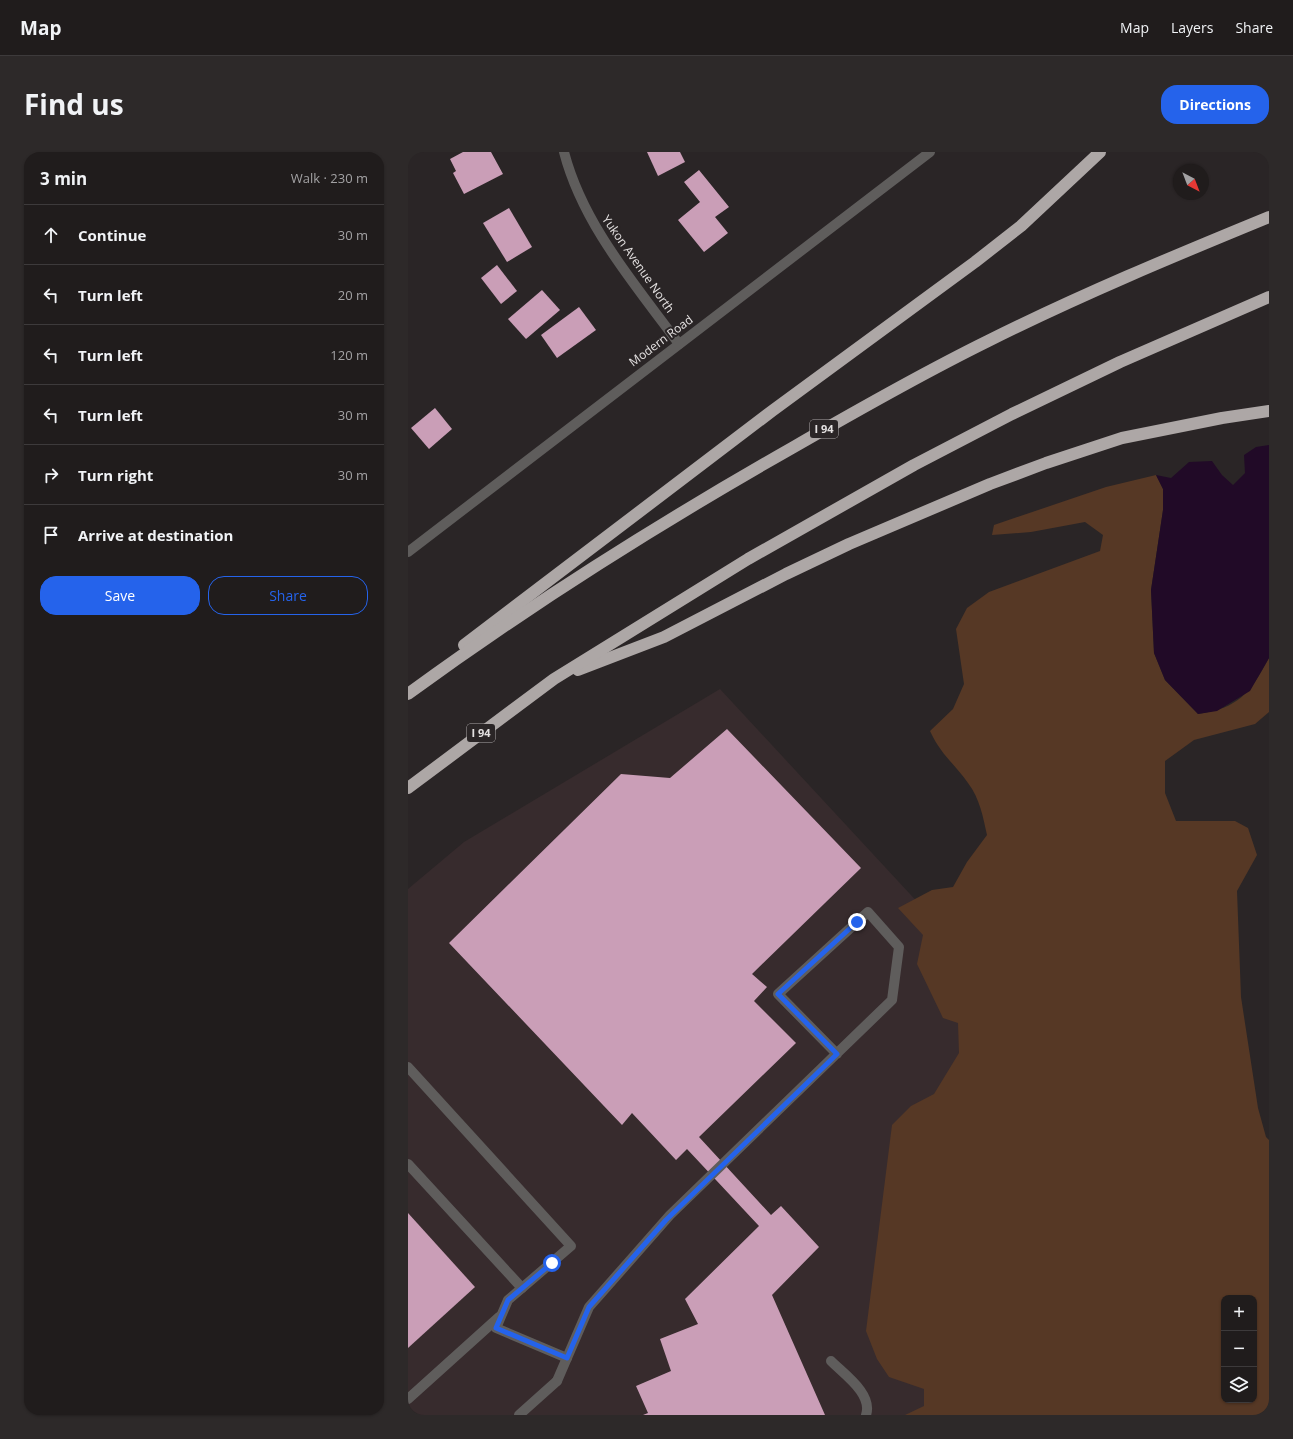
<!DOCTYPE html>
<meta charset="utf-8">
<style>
body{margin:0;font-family:"Open Sans",sans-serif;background:#2d2929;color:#f1f3f6}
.controls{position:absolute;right:12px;bottom:12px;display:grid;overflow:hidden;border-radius:8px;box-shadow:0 1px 3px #0004}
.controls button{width:36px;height:36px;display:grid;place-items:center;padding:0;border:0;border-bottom:1px solid #3d3a3b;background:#201c1c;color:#f1f3f6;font:20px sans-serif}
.compass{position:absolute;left:765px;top:12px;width:36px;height:36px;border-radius:50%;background:#201c1c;box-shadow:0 1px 3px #0004;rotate:138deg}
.stop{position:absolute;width:12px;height:12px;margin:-9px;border:3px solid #2563eb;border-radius:50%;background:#fff}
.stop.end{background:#2563eb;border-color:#fff;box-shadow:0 1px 4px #0008}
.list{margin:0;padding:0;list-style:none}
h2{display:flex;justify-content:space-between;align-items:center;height:52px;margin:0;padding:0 16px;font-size:17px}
h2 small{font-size:13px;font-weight:400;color:#a2a1a3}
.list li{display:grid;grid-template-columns:26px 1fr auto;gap:12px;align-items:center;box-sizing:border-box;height:60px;padding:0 16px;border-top:1px solid #3d3a3b}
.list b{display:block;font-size:15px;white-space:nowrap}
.list em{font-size:13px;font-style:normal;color:#a2a1a3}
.actions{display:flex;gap:8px;padding:12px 16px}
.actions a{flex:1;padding:9px 0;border:1px solid #2563eb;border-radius:16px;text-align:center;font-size:14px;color:#2563eb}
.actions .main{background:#2563eb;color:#fff}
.icon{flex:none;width:22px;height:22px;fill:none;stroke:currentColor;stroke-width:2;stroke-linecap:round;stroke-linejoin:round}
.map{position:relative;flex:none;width:861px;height:1263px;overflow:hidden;border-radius:16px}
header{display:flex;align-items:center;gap:24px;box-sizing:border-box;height:56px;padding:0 20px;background:#201c1c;border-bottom:1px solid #3d3a3b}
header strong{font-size:19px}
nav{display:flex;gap:22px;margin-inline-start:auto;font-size:14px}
.intro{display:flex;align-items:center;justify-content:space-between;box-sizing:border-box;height:96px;padding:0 24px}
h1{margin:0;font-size:28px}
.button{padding:10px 18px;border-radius:16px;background:#2563eb;color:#fff;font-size:14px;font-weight:700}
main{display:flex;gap:24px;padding:0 24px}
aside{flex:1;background:#201c1c;border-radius:16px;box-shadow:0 1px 3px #0004}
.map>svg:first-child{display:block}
.built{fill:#372b2d}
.green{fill:#563825;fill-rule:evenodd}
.water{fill:#210a27}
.building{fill:#ca9eb7}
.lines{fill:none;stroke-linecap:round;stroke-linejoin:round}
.service{stroke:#5f5d5c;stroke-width:10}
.minor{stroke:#5f5d5c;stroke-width:10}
.tertiary{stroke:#5f5d5c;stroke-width:10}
.motorway{stroke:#ada7a6;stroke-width:12}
.route{stroke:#2563eb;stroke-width:5}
.labels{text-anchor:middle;stroke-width:4;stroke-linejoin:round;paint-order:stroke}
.shield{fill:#2a2526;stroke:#aca9a9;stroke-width:1}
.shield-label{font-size:11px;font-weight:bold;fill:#e4e1e1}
.street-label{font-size:12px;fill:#e4e1e1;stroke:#2a2526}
</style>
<header>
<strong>Map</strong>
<nav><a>Map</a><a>Layers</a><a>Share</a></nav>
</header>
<div class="intro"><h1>Find us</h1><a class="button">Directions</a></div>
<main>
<aside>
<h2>3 min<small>Walk · 230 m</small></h2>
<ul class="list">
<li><svg class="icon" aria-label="ahead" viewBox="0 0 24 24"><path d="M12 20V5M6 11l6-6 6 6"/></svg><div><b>Continue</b></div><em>30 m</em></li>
<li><svg class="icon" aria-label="left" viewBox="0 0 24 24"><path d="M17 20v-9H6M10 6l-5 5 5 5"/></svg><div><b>Turn left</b></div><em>20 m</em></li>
<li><svg class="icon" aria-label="left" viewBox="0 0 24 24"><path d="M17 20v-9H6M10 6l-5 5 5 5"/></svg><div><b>Turn left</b></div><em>120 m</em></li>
<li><svg class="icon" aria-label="left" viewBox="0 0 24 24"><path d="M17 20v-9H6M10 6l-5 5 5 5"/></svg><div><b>Turn left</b></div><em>30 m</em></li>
<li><svg class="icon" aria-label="right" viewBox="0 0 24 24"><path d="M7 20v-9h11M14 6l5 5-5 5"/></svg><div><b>Turn right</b></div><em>30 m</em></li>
<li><svg class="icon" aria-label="arrive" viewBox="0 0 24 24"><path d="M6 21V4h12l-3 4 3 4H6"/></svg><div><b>Arrive at destination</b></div></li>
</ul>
<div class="actions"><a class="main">Save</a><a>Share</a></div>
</aside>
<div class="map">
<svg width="861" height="1263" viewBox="0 0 861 1263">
<rect width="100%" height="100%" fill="#2a2526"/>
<path class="built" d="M312,537l266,287 -47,439h-531v-526l56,-47z"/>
<path class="green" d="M748,323l7,14v21l-12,80 3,63 11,27 33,34c41,-6 52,-21 71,-56v54l-14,12 -61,16 -29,21v32l11,28h59l13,7 9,27 -20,36 4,106 17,111 8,29 3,3v275h-364l19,-9v-17l-35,-12 -12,-18 -11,-28 26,-206 19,-19 23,-12 25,-41 -1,-30 -15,-5 -26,-54 6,-29 -25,-27 34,-18 21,-3 14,-25 20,-27c-4,-18 -7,-36 -19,-52 -14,-20 -27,-28 -38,-52l23,-22 11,-25 -8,-55 11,-21 22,-16 111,-41 3,-16 -18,-13 -54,10 -39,3 2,-10 112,-38zM816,1146h30v102h-30z"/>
<path class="water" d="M861,293v213l-19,33 -33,20 -19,3 -33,-34 -11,-27 -3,-63 12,-80v-21l-7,-14 15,3 18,-16 23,-1 10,14 11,10 12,-12 -1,-18 12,-8z"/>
<g class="building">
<path d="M55,0h28l12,22 -39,20 -11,-21 3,-2 -6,-12z"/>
<path d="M239,0h33l5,10 -27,14z"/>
<path d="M291,18l30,37 -14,10 13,16 -24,19 -26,-32 22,-18 -16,-20z"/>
<path d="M101,56l23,39 -25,15 -24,-39z"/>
<path d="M89,113l20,26 -16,13 -20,-26z"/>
<path d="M134,138l18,20 -34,29 -18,-20z"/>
<path d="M171,155l17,23 -39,28 -16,-23z"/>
<path d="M27,256l17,21 -23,20 -18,-21z"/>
<path d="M319,577l134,139 -109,106 15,13 -13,14 42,42 -97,94 72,78 10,-9 38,41 -47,48 53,120h-182l5,-2 -12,-27 35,-15 -11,-32 38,-15 -13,-25 74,-73 -72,-77 -11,11 -44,-47 -10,12 -173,-182 172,-169 49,4z"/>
<path d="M0,1061l67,74 -67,61z"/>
</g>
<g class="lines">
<g class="service">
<path d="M0,915l163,179 -63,54 -12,28 71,30"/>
<path d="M0,1012l114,124"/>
<path d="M423,1209c14,14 42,33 35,54"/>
<path d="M149,1229l32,-74 81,-92 222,-215 7,-53 -31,-35 -90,82 59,60"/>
<path d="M0,1247l91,-82"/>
</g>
<g class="minor">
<path d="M156,0c19,73 71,132 115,192"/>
<path d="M111,1263l38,-34"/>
</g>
<path class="tertiary" d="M0,400l522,-400"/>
<g class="motorway">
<path d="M56,493l308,-234 203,-149 46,-36 79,-74"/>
<path d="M170,518l86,-33 122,-63 63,-30 141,-60 56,-21 76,-25 100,-20 47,-7"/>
<path d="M0,542c123,-90 252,-171 384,-246 64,-37 129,-74 196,-107 92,-46 186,-85 281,-124"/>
<path d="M0,636l146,-109 194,-120 166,-94 98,-51 108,-52 149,-65"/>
</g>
</g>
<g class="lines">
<path class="route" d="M144,1111l-44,37 -12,28 71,30 22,-51 77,-87 171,-166 -59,-60 79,-72"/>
</g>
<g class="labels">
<g class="shield">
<rect x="402" y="268" width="28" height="18" rx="3"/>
<rect x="59" y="572" width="28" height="18" rx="3"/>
</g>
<g class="shield-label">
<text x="416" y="281">I 94</text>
<text x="73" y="585">I 94</text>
</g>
<g class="street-label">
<text transform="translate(230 112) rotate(55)" y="4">Yukon Avenue North</text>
<text transform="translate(253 189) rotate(-37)" y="4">Modern Road</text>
</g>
</g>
</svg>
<div class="controls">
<button>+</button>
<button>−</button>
<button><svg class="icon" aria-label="layers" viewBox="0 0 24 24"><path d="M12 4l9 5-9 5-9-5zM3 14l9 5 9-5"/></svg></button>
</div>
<svg class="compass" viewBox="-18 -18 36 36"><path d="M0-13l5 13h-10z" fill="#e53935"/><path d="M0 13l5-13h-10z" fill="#a2a1a3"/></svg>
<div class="stop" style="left:144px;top:1111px"></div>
<div class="stop end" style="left:449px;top:770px"></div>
</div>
</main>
